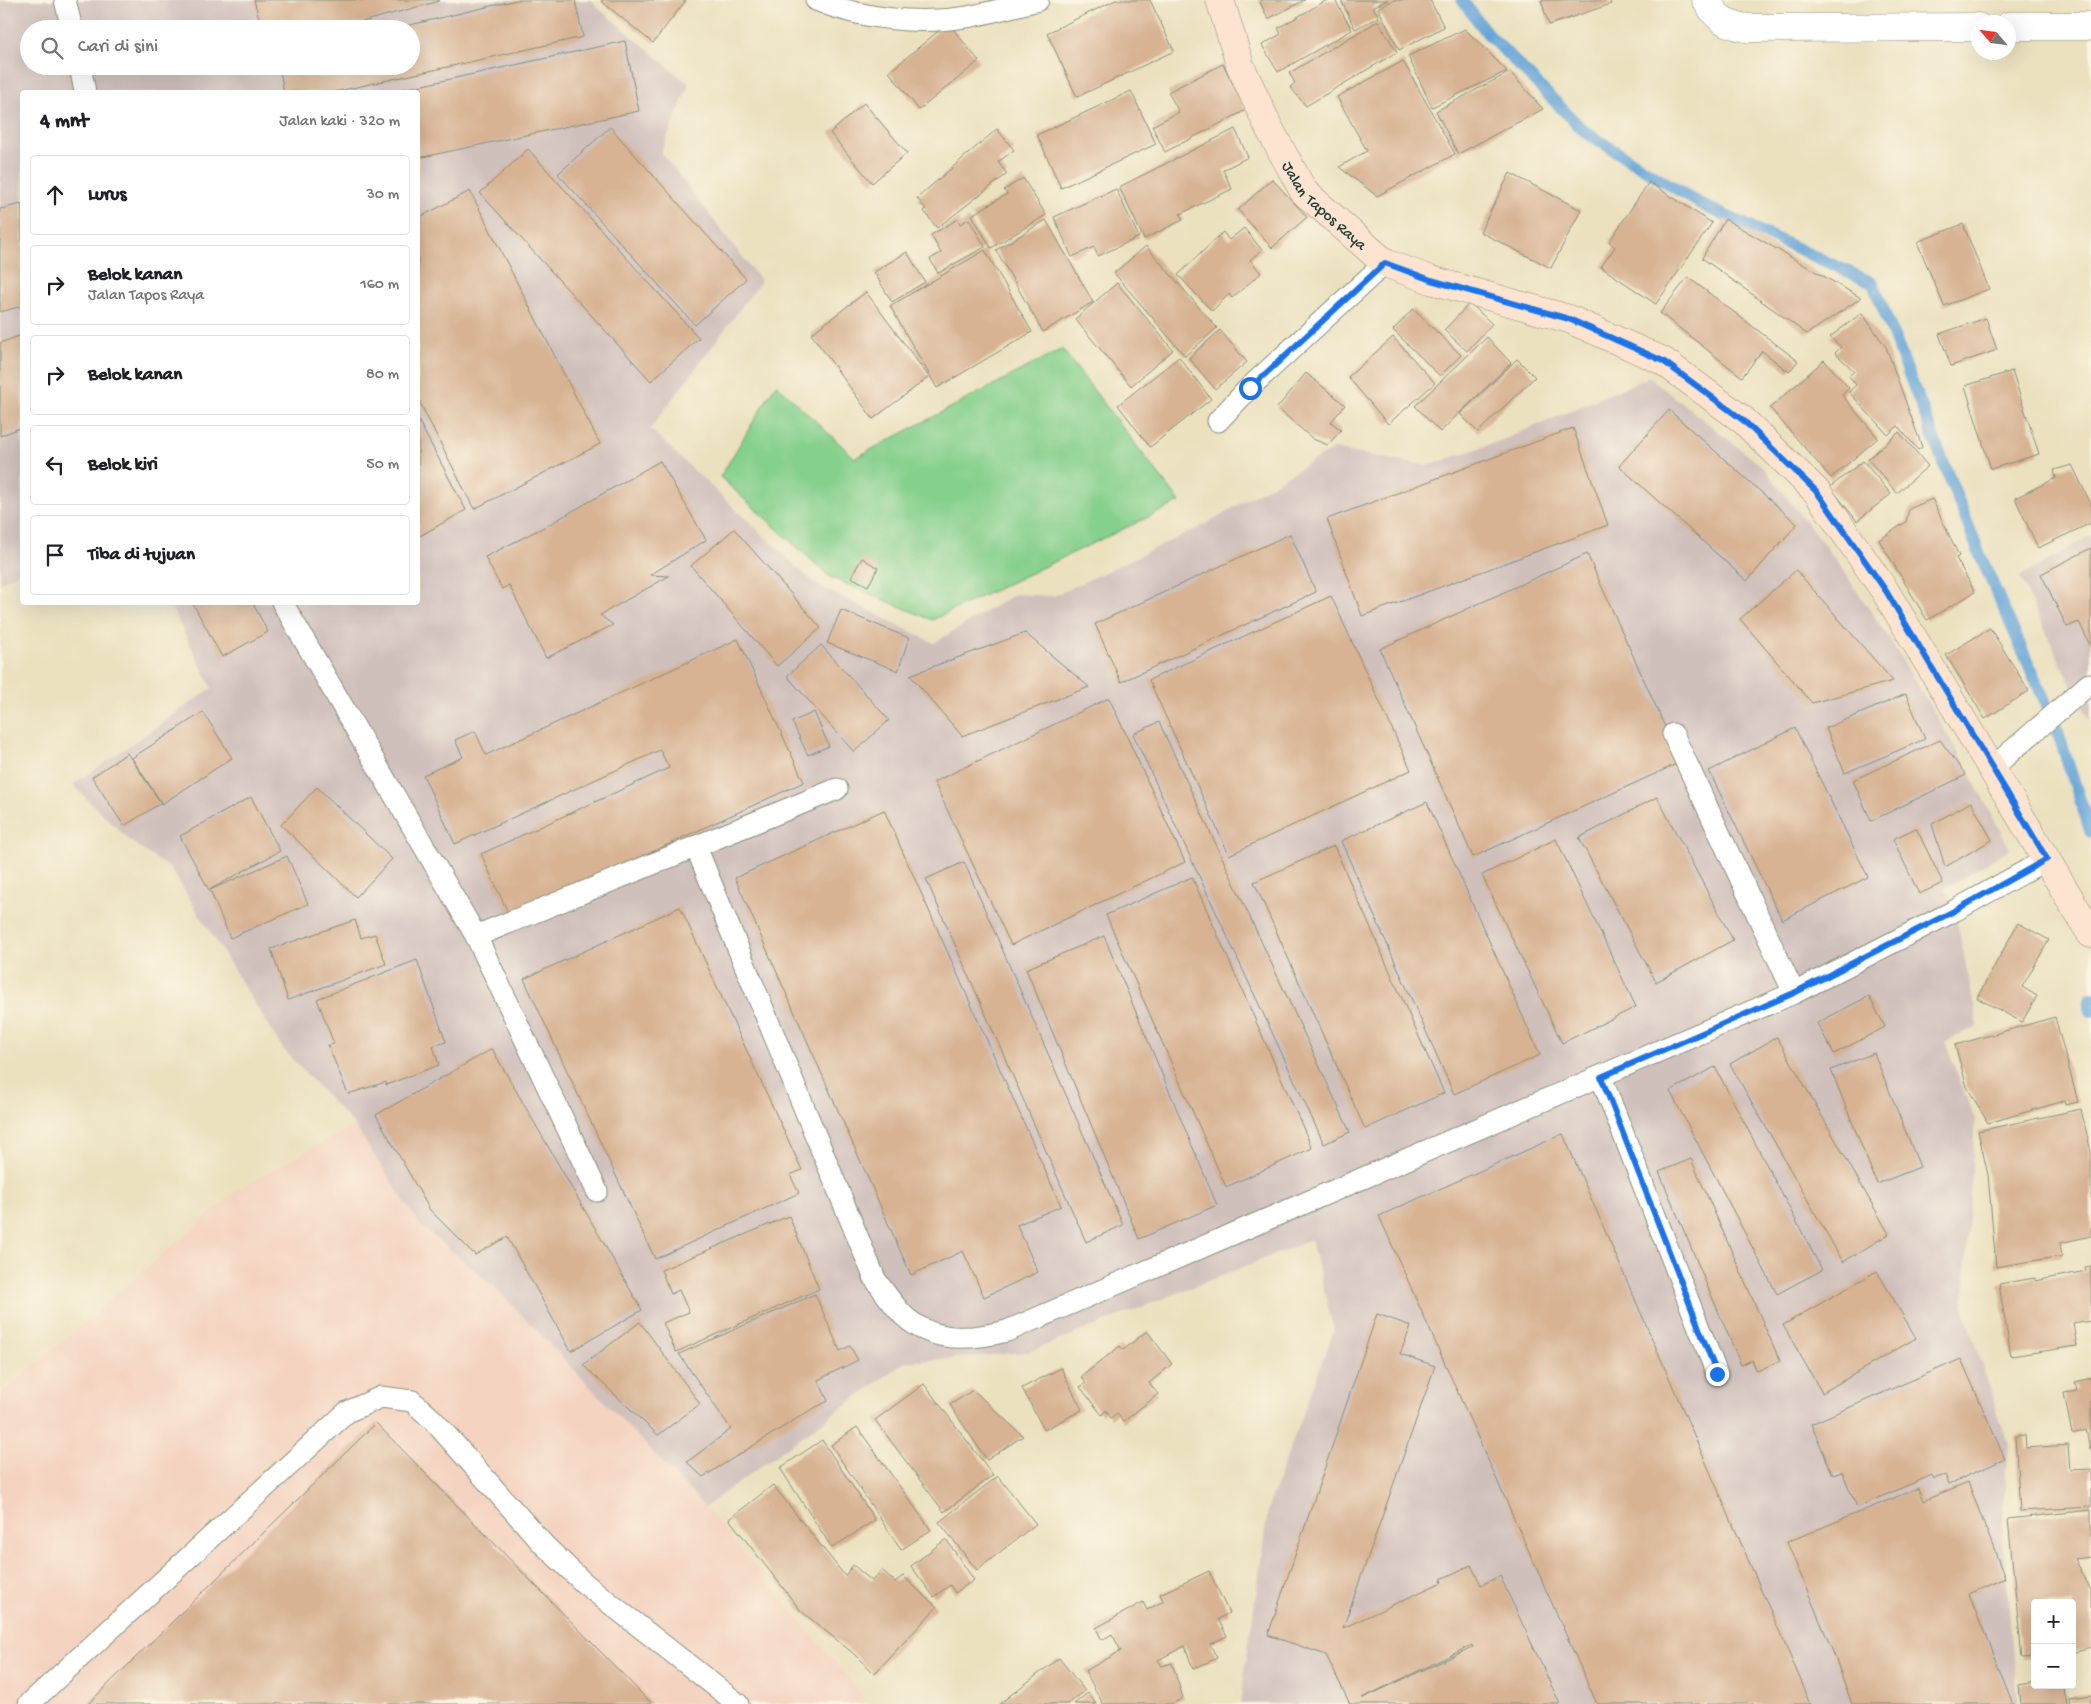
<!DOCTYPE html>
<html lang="id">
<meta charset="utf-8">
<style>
body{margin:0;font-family:"Gochi Hand",sans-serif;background:#f2f2f2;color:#202124}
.controls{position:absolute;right:15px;bottom:15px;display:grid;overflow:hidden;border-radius:5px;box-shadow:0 5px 20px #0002}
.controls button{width:45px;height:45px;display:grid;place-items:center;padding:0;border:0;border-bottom:1px solid #e0e0e0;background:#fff;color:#202124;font:25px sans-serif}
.compass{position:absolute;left:1971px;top:15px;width:45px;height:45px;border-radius:50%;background:#fff;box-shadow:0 5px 20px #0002;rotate:298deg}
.stop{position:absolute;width:15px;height:15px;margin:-11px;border:4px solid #1a73e8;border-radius:50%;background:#fff}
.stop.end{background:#1a73e8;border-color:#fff;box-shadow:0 1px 5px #0008}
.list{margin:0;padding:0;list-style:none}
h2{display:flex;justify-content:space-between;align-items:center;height:65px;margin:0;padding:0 20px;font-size:21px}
h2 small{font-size:16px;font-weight:400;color:#757577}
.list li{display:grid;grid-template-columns:32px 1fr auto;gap:15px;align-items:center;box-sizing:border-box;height:80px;margin:0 10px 10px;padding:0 10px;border:1px solid #e0e0e0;border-radius:5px}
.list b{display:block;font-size:19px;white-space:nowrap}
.list p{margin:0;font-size:16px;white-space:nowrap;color:#757577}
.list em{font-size:16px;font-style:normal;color:#757577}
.icon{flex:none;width:28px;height:28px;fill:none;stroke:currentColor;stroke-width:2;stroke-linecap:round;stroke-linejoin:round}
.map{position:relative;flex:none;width:2091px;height:1704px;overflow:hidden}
.search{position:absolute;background:#fff;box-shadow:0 5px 20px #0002;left:20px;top:20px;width:400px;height:55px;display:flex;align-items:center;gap:12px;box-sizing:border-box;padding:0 18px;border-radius:28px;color:#757577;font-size:19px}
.panel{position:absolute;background:#fff;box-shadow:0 5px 20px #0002;left:20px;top:90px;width:400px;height:515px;border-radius:5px}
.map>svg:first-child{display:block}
.built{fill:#f4d3c0}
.industrial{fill:#d0c0bc;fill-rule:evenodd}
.green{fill:#86d08d;stroke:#528660}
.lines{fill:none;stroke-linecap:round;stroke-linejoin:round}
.stream{stroke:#66a5d8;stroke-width:12}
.building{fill:#d7b293;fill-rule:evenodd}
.service-casing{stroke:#858f7a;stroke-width:23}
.minor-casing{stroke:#858f7a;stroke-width:29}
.secondary-casing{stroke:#858f7a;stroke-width:29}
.service{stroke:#fff;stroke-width:21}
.minor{stroke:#fff;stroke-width:28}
.secondary{stroke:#fde4d1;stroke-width:28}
.route{stroke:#1a73e8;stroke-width:6}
.labels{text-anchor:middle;stroke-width:4;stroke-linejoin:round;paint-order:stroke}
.street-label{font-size:16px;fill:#1f3d34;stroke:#fcf5e5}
</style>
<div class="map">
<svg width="2091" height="1704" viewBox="0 0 2091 1704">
<rect width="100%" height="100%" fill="#fcf5e5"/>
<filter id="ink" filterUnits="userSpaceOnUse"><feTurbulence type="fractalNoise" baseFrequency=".02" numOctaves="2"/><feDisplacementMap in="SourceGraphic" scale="10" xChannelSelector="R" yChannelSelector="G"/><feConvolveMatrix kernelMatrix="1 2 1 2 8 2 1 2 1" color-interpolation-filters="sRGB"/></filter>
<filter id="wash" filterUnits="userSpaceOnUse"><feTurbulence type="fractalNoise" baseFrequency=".0096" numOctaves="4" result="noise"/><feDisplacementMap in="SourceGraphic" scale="20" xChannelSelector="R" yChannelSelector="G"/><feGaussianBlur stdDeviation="1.12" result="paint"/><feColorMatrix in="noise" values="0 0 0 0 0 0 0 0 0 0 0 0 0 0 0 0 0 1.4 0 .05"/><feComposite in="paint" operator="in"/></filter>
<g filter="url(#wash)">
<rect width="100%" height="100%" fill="#ebe1bf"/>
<path class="built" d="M354,1125l66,100 76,63 209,219 159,190 -3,7h-861v-309l237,-205z"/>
<g class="industrial">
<path d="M0,0h592l6,8 91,76 -28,68 100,129 -111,148 165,155 119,59 81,-49 39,2 146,-69 133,-78 94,17 78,-27 144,-62 114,90 70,89 56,82 70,116 51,95 -65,39 9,23 7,29 17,86 -33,16 30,78 -12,188 45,135 -6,82 15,179h-777l29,-199 65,-175 -23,-90 -282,112 -124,10 -200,145 -209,-219 -76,-63 -66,-100 -71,-76 -112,-180 -41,-28 -57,-56 139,-97 -43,-85 249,-1v-510h-396v478l-22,13zM29,29h382v37h-382z"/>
<path d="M2091,535v187l-22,-41 -49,-104z"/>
</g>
<path class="green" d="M1062,349l118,153 -248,118 -102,-43 -110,-100 56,-93 79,74z"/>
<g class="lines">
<g class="stream">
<path d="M1462,0l25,33 98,99 117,73 171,78 106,270 76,171 36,109"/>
<path d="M2091,998l-2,7 2,6"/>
</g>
</g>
<g id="blocks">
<g class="building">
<path d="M254,0h185v1l-103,28h-74z"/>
<path d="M517,0h58l8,37 -249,55h-50l-5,-26h132v-37l-14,-1z"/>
<path d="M603,0h83l-33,43 -52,-42z"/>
<path d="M1116,0h34l24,51 -97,46 -30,-64z"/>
<path d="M1259,0h46l-37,19z"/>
<path d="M1327,0h8l17,30 -74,42 -16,-27 19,-11 -3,-6z"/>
<path d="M1341,0h47l-15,7 6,10 -24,12z"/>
<path d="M1394,0h36l14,27 -45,23 -21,-42z"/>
<path d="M1541,0h68l2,4 -62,21z"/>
<path d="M1378,21l19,31 -91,54 -16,-19 5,-4 -6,-10z"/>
<path d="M948,23l31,38 -60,49 -30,-38z"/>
<path d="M1465,29l42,42 -75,36 -24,-51z"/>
<path d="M625,41l14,70 -221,47v-66h-27z"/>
<path d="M1403,61l52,93 -78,42 -38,-29 28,-16 -30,-54z"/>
<path d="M1223,64l23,46 -81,42 -13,-26 27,-14 -11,-20z"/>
<path d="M1510,72l33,37 -85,45 -22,-43z"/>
<path d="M1131,91l25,53 -95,44 -24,-53z"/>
<path d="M864,103l43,50 -35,30 -42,-50z"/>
<path d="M610,127l136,152 -51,46 -137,-151z"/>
<path d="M997,129l17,21 -16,12 9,12 -70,54 -13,-17 2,-2 -9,-11z"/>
<path d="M1235,129l13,28 -25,13 9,19 -52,25 3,6 -39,19 -25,-52z"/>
<path d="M528,149l171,189 -48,43 -171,-188z"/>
<path d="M1510,173l71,37 -30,58 -71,-36z"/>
<path d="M1023,178l23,37 -55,33 -19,-33 35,-21 -3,-4z"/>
<path d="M1272,179l35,38 -35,31 -34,-38z"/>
<path d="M1649,182l63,41 -56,81 -55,-37 14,-20 -6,-5z"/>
<path d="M1116,189l23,48 -41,19 -4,-9 -22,10 -18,-40z"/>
<path d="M470,191l130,253 -126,65 -56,-110v-181z"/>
<path d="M22,204v102l-22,6v-103z"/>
<path d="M958,219l2,5 9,-5 16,28 -47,26 -8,-14 11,-6 -10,-18z"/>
<path d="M1725,219l136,79 -54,36 -105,-76z"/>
<path d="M1046,220l47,82 -50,30 -47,-82z"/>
<path d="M1963,224l26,65 -45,17 -27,-64z"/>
<path d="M1244,228l18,22 -12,10 11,13 -29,25 -3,-4 -17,17 -34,-36 45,-43 6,8z"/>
<path d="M1146,246l71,82 -32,28 -71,-83z"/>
<path d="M985,250l47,82 -95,56 -47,-82z"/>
<path d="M907,252l18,30 -33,20 -18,-30z"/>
<path d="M1688,277l110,84 -9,11 -27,-21 -20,26 -82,-64z"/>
<path d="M1117,283l56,67 -42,36 -56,-67z"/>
<path d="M866,292l63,85 -56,42 -62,-85z"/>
<path d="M1470,303l22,21 -25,27 -23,-21z"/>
<path d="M1413,309l48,46 -21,21 -47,-46z"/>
<path d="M1862,313l24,34 36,100 -4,3 -20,-24 -10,9 -39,-43 7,-7 -7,-9 5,-5 -19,-18 6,-6 -11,-10z"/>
<path d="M1986,318l11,32 -46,16 -12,-32z"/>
<path d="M1220,330l27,32 -32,27 -26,-31z"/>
<path d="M22,335v92l-22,9v-93z"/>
<path d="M1393,337l42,46 -47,41 -40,-47z"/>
<path d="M1487,337l24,26 -71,69 -25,-26z"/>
<path d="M1179,357l32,42 -61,48 -32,-42z"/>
<path d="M1517,359l18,18 -57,55 -18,-18z"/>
<path d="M1824,360l25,28 -7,7 36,43 -47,40 -61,-70z"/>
<path d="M2012,371l27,83 -48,15 -26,-83z"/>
<path d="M1306,373l39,32 -14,17 10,8 -13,15 -15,-6 -36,-31z"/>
<path d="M1669,410l128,114 -50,57 -128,-115z"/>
<path d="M418,420l48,90 -48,27z"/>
<path d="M1573,428l35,97 -246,91 -35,-97z"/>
<path d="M1899,432l29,34 -31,27 -29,-34z"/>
<path d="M660,461l46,79 -56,35 19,1 -69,39 13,10 -67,33 -37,-73 -7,4 -17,-32 65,-33z"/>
<path d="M1863,461l28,33 -34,27 -27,-34z"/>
<path d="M2072,465l19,39v19l-53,25 -23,-50 41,-20 -2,-8z"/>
<path d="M1932,499l27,57 -3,2 19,34 -48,28 -48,-80 27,-18 3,-13z"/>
<path d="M734,529l87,99 -44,38 -86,-100z"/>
<path d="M1290,534l26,58 -195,90 -26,-58z"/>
<path d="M2091,548v99l-12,-25 -12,5 -26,-53z"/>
<path d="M1587,554l94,208 -208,95 -93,-208z"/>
<path d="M862,558l16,10 -10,18 -17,-9z"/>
<path d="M1796,570l97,111 -81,22 -72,-84z"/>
<path d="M1331,596l80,174 -182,85 -80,-175z"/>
<path d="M192,602h60l16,30 -46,25z"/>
<path d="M841,610l68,28 -11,33 -71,-28z"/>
<path d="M1990,628l39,63 -44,28 -39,-64z"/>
<path d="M1025,633l64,54 -127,49 -52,-61z"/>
<path d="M738,639l66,143 -294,135 -29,-63 188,-86 -9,-18 -205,94 -32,-69 40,-18 -8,-17 20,-9 11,24z"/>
<path d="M821,645l68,75 -35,32 -67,-76z"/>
<path d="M1906,694l19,45 -80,34 -19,-45z"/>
<path d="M1109,698l76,164 -174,83 -77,-163z"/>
<path d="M203,712l29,46 -70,46 -30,-46z"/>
<path d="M814,712l15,34 -21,9 -16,-33z"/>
<path d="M1159,722l191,410 -26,12 -191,-410z"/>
<path d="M1795,728l73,149 -86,43 -73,-149z"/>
<path d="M1940,740l26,35 -95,46 -18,-41z"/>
<path d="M127,753l34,50 -37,23 -32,-49z"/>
<path d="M317,787l75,72 -36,38 -75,-72z"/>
<path d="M251,797l29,54 -71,39 -29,-54z"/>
<path d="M1657,797l76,143 -77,42 -77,-144z"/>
<path d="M1427,802l113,253 -86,39 -113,-253z"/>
<path d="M1971,802l21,38 -47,27 -13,-43z"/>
<path d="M884,810l177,396 -44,19 21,47 -54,25 -21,-46 -52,24 -176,-397z"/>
<path d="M1916,828l27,55 -24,11 -26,-55z"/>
<path d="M1556,839l80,168 -74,36 -80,-168z"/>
<path d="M1334,846l110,247 -79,36 -111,-247z"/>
<path d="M287,856l21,48 -78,34 -20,-48z"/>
<path d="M964,862l159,363 -37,17 -160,-363z"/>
<path d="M1192,877l120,271 -86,39 -120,-272z"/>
<path d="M680,907l122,263 -12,5 9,18 -144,66 -131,-280z"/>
<path d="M355,920l6,18 14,-4 11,30 -98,36 -17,-51z"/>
<path d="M2018,923l31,17 -27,47 15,9 -15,26 -45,-24z"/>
<path d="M1104,936l113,269 -78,34 -113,-270z"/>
<path d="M417,960l29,82 -13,4 6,19 -53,20v-3l-38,12 -20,-49 6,-1 -17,-45z"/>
<path d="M1869,996l16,31 -51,27 -17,-31z"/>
<path d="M2055,1017l23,85 -13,3 -1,-4 -76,22 -21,-36 -12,-42z"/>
<path d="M1777,1037l112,197 -46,28 -113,-198z"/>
<path d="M492,1049l150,261 -71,41 -64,-114 -32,18 -45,-45 -54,-95z"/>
<path d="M1874,1053l46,114 -43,17 -46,-114z"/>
<path d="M1715,1067l107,203 -45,24 -107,-203z"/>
<path d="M2081,1109l10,43v84l-31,7 2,13 -66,11 -8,-92 -10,-44z"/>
<path d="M1563,1134l248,570h-214l-218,-488z"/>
<path d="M1691,1159l89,202 -23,10 -5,-11 -11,5 -82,-193z"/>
<path d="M789,1216l30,73 -143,63 -13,-29 26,-11 -10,-22 -8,4 -10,-24z"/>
<path d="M2091,1266v55l-18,3 4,22 -66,10 -12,-72 36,-6v3l51,-10 -1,-4z"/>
<path d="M1877,1271l39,67 -94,55 -39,-68z"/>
<path d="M815,1294l25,57 10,-5 8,14 -40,20 10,21 -19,10 -106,66 -16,-15 44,-33 -52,-75z"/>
<path d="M1377,1314l34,12 -11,28 35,12 -92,262 99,-46 -1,-3 30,-14 10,20 19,-9 60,128h-210l-24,-49 -58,-20zM1472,1645l1,2 -110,51h-1z"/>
<path d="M640,1322l60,82 -42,31 -75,-70z"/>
<path d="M1147,1331l25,33 -23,19 9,11 -35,28 -6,-9 -6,5 -5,-8 -4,5 -22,-28 6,-4 -5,-6 39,-31 3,4z"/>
<path d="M1961,1359l44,100 -56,25 -4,-9 -11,4 -2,-4 -75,32 -15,-35 -9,3 -22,-51z"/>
<path d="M1061,1368l21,42 -38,20 -22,-42z"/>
<path d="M2091,1378v71h-1l-4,-19 -14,4 -8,-41 13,-2 -2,-9z"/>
<path d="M924,1384l69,91 -49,37 -69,-92z"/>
<path d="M973,1390l50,46 -36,24 -37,-55z"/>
<path d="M376,1423l276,281h-564z"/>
<path d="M857,1427l74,103 -30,20 -70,-105z"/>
<path d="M2025,1435l1,13 42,-3 2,25 21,-1v38l-71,4 -5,-75z"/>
<path d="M822,1440l53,80 -43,28 -52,-80z"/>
<path d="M998,1476l38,48 -59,46 -38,-48z"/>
<path d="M1968,1482l37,96 -36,16 44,110h-161l-17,-47 -48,-115 131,-54 5,13z"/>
<path d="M773,1485l72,91 8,-11 19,16 10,-11 13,12 8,-6 34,31 -63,67 -20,-20 -53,-43 -72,-92z"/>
<path d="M2091,1510v47l-16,2 16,31v57l-19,5v-49h-37v54l-13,1 -14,-139z"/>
<path d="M946,1539l28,41 -19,13 -5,-8 -16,12 -23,-31z"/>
<path d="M1209,1571l20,42 -11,6 9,17 -17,8 7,14 -24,11 -8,-23 -27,14 4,6 10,-3 11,35 -11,6h-69l-18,-33 36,-20 -9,-17 -10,6 -6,-12 47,-26 4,8 16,-9 -3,-7z"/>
<path d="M1059,1658l26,33 -18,13h-68z"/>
<path d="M2035,1682v3h29l2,19h-45l-2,-19z"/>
<path d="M1088,1693l8,11h-22z"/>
<path d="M2091,1694v10h-22l-1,-7z"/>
</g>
</g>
</g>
<g filter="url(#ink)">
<use href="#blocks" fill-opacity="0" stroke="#858f7a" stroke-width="1"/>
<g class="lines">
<g class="service-casing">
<g id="service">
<path d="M65,0l7,29"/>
<path d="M816,0c46,19 101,25 151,17 23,-4 47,-11 71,-17"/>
<path d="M80,66l5,26"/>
<path d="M1218,421l32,-34 135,-124"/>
<path d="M282,602l194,334 121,255"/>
<path d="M1673,734l121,259"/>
<path d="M1992,768l97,-84"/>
<path d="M696,847l179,432c9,12 18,26 29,37 29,27 67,24 103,15l787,-338 160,-82 93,-52"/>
<path d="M476,936l361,-147"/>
<path d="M1601,1077l116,297"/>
<path d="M29,1704l318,-292 34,-15 31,4 21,19 111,125 40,38 154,121"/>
</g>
</g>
<g class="minor-casing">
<g id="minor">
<path d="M1706,0c12,20 18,23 40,28l232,-1"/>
<path d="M2008,26h83"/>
</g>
</g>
<g class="secondary-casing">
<g id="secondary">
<path id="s1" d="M1220,0l20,65 29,63 35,64 81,71 46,17 138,39 94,42 80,59 74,72 68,99 206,343"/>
</g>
</g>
<use href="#service" class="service"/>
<use href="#minor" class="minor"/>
<use href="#secondary" class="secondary"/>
</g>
</g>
<g class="lines" filter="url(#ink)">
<path class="route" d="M1250,388l135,-125 46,17 138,39 94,42 80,59 74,72 69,99 161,268 -93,52 -160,82 -193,84 116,297"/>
</g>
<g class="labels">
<g class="street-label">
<text dy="6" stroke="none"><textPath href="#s1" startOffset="234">Jalan Tapos Raya</textPath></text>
</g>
</g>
</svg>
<div class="controls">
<button>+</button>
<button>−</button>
</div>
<svg class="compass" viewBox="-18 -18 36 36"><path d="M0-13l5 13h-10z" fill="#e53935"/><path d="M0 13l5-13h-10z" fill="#757577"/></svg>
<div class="stop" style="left:1250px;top:388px"></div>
<div class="stop end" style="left:1717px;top:1374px"></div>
<div class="search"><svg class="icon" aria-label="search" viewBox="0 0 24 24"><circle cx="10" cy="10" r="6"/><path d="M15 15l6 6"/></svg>Cari di sini</div>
<section class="panel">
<h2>4 mnt<small>Jalan kaki · 320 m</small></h2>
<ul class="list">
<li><svg class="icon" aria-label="ahead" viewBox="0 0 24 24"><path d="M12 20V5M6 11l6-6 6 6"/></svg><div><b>Lurus</b></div><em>30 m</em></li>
<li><svg class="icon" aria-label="right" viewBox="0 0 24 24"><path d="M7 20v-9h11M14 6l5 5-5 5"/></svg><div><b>Belok kanan</b><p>Jalan Tapos Raya</p></div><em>160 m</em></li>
<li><svg class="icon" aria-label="right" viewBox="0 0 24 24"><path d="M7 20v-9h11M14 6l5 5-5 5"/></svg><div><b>Belok kanan</b></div><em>80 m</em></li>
<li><svg class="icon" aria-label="left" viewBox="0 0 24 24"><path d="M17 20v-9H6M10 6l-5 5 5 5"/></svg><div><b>Belok kiri</b></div><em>50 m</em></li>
<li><svg class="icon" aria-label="arrive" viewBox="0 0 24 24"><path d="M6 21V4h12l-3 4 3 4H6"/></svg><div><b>Tiba di tujuan</b></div></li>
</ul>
</section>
</div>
